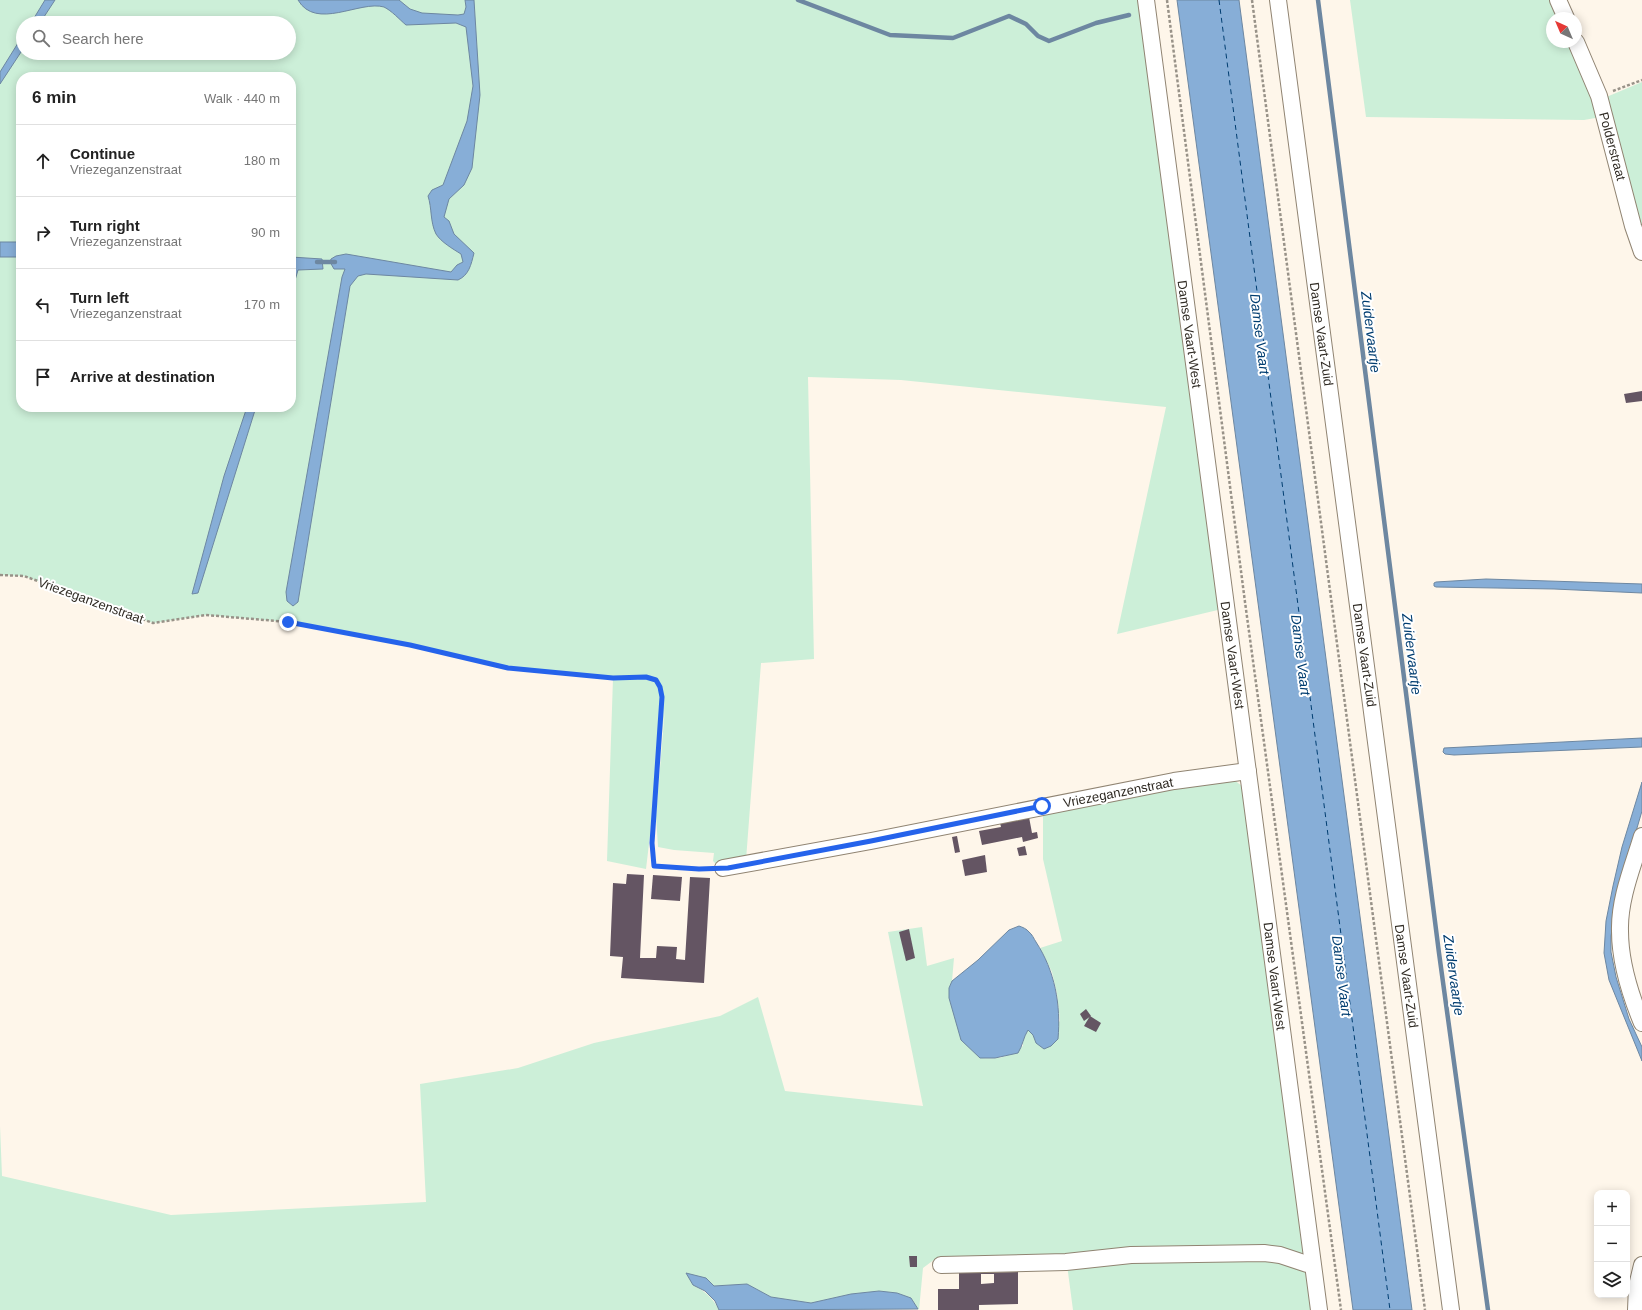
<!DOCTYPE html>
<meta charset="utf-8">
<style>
body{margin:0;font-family:Helvetica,sans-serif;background:#f6f6f6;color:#222}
.controls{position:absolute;right:12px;bottom:12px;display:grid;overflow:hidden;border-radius:8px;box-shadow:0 2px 10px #0003}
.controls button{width:36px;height:36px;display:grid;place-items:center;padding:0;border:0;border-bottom:1px solid #e0e0e0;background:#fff;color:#222;font:20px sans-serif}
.compass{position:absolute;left:1546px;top:12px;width:36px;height:36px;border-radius:50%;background:#fff;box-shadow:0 2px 10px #0003;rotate:316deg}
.stop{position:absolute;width:12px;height:12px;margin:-9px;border:3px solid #2563eb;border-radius:50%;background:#fff}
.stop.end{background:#2563eb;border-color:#fff;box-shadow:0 1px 4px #0008}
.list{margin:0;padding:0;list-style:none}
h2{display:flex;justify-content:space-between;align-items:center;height:52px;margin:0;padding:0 16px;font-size:17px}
h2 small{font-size:13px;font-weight:400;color:#767676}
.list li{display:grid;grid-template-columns:26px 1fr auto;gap:12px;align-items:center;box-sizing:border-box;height:72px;padding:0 16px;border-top:1px solid #e0e0e0}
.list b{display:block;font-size:15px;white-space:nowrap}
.list p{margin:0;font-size:13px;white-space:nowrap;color:#767676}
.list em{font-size:13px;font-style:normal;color:#767676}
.icon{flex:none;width:22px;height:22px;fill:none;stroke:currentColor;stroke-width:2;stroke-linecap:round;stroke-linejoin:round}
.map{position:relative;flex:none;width:1642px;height:1310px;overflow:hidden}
.search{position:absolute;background:#fff;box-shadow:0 2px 10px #0003;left:16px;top:16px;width:280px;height:44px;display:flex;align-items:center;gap:10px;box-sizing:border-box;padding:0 14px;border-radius:22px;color:#767676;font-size:15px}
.panel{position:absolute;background:#fff;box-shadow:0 2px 10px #0003;left:16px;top:72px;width:280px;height:340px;border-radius:16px}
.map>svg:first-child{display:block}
.green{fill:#ccefd8;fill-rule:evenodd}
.water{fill:#87aed7;stroke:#6d87a1}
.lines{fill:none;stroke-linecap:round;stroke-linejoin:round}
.stream{stroke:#6d87a1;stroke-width:4.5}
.ferry{stroke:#003d70;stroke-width:1;stroke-dasharray:5 4;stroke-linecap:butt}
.building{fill:#645563;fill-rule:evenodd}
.minor-casing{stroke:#908472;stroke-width:18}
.path{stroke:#989288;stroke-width:2.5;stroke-dasharray:3 2;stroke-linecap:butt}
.minor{stroke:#fff;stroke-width:16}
.route{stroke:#2563eb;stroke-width:5}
.labels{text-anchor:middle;stroke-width:4;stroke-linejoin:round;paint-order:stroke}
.street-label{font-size:13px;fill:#302b24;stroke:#fff}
.water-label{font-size:14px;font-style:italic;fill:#003d70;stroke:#fff}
</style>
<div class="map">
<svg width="1642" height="1310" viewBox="0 0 1642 1310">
<rect width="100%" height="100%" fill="#fef6ea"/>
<g class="green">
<path d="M0,0h1145l77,609 -105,25 49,-227 -265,-27 -93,-3 6,282 -53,4 -15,197 -30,4 -3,-3 1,-8 -40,-3 -16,-3 -2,-31 9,-108 -19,161 -39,-8 6,-183 -105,-10 -98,-23 -122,-23 -82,-7 -53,8 -129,-47 -24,-1zM23,23h266v30h-266zM21,77h270v330h-270z"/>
<path d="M1350,0h204l7,18h-9v24h19l30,75 -17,3 -218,-3z"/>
<path d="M1642,82v160l-38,-144z"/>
<path d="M1206,780h28l8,6 73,524h-242l-7,-53 -131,2 -12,9 -4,42 -8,-12 -14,-5 -18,-2 -28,3 -40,9 -40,-6 -24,-13 -33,2 -8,-8 -13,7c12,6 20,13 26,25h-719v-184l2,50 169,39 255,-13 -6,-118 98,-16 76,-25 126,-27 38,-19 27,94 138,15 -35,-174 34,-5 5,39 27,-8 -2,23 -3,7 31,70c21,1 26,0 43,-12v-9l5,-7 5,5 3,8 24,-22 -3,-27 -5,-22 -12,-24 22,-7 -19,-82v-49z"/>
</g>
<g class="water">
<path d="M45,0h10l-15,23h-9z"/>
<path d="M298,0h101l11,9 12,4 36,2 6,-1 2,-7 -1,-7h9l6,95 -8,73 -8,17 -15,14 -5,18 5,4 5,13 20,19c-3,12 -5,22 -16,27l-92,-6 -8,2 -8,10 -52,316 -5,4 -6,-5 -1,-9 56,-315 3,-8h-11l-4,-7 1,-3 5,-3 10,-2 105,18 6,-7 6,-3 -2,-8c-8,-5 -20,-12 -25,-20 -6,-12 -4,-26 -8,-38l4,-6 11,-5 24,-64 6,-35 -7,-59 -10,-4 -50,2c-7,-6 -14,-14 -22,-18 -24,-7 -68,24 -86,-7z"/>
<path d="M1177,0h62l173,1310h-59z"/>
<path d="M23,35v14l-23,35v-12z"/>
<rect x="0" y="242" width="21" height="15"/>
<path d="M291,257l31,2 1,10 -25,1 -7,24z"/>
<path d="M247,407h9l-58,186 -6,1 32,-118z"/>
<path d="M1486,579l156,5v9l-88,-4 -118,-2 -2,-1v-3l2,-1z"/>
<path d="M1642,738v9l-188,8 -9,-1 -2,-2 1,-4z"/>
<path d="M1642,782v29l-23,78 -8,47v16l5,25 13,42 13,28v14l-33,-81 -5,-27 2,-32 7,-35 9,-39z"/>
<path d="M1019,926c3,1 8,3 10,6 3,2 5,7 7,10 19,29 25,63 22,97l-7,7 -7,3 -8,-6 -3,-8 -5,-5c-5,8 -5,15 -10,23l-23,5h-15l-19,-18 -12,-42v-10l3,-7 26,-21 31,-30z"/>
<path d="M686,1273l20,5 8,8 33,-2 24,13 40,6 40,-9 28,-3 18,2 14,5 7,11 -199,1 -4,-9 -10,-10 -12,-6z"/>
</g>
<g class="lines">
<g class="stream">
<path d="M798,0l92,35 63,3 56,-22 17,8 12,12 11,5 47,-18 33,-8"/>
<path d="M1318,0l121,953 49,357"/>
<path d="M317,262h18"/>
</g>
<path class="ferry" d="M1219,0l171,1310"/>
</g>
<g class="building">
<path d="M1642,391v10l-16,2 -2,-9z"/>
<path d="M1029,817l3,16 5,-1 1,6 -15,4 -1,-5 -40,8 -3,-14 22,-4 -1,-4z"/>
<path d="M957,836l3,16 -5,1 -3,-16z"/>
<path d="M1025,846l2,9 -8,1 -2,-8z"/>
<path d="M985,855l2,17 -22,4 -3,-16z"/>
<path d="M627,874l17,1 -4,83h16l1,-12 20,1 -1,12 9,1 5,-83 20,1 -6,105 -83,-5 2,-21 -13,-1 3,-73 13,1z"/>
<path d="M653,875l29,2 -2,24 -29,-2z"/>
<path d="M909,929l6,29 -9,3 -7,-29z"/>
<path d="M1086,1009l5,7 -7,5 -4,-7z"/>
<path d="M1090,1016l11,7 -5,9 -12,-6z"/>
<path d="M909,1256h8v11h-7z"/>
<path d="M1018,1272v32l-39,1v5h-41v-21h21v-16zM981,1274h13v9l-13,1z"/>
</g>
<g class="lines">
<g class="minor-casing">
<g id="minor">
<path d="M1146,0l173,1310"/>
<path d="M1278,0l173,1310"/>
<path d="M1558,0l8,18"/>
<path d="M1576,42l23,54 34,130 9,26"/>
<path d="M1642,836c-9,30 -23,63 -22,95 0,32 10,63 22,92"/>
<path d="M723,868l148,-27 303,-60 74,-10"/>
<path d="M941,1265l125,-3 65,-7 133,-2 16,2 27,9h5"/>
<path d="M1636,1310l1,-24 5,-21"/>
</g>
</g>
<g class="path">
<path d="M1167,0l78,602 96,708"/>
<path d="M1252,0l173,1310"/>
<path d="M1613,91l29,-11"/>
<path d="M0,575l24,1 129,47 53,-8 82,7 122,23 98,23 105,10 33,-1 10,3 4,7 2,10 -10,146 2,23 54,3"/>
</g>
<use href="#minor" class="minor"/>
</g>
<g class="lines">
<path class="route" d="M288,622l122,23 98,23 105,10 33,-1 10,3 4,7 2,10 -10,146 2,23 45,3 29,-1 143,-27 171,-35"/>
</g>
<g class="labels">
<g class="street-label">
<text transform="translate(1613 146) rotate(75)" y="5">Polderstraat</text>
<text transform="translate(1190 334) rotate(82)" y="5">Damse Vaart-West</text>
<text transform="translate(1322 334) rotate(82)" y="5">Damse Vaart-Zuid</text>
<text transform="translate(91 600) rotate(20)" y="5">Vriezeganzenstraat</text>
<text transform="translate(1233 655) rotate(82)" y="5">Damse Vaart-West</text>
<text transform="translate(1365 655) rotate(82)" y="5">Damse Vaart-Zuid</text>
<text transform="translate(1118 792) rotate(-11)" y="5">Vriezeganzenstraat</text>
<text transform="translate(1275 976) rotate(83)" y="5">Damse Vaart-West</text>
<text transform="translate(1407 976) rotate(82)" y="5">Damse Vaart-Zuid</text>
</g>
<g class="water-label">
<text transform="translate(1371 332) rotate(83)" y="5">Zuidervaartje</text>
<text transform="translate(1260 334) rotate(83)" y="5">Damse Vaart</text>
<text transform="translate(1412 654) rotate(83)" y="5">Zuidervaartje</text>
<text transform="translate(1301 655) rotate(83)" y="5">Damse Vaart</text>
<text transform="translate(1454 975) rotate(82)" y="5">Zuidervaartje</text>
<text transform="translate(1342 976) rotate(83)" y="5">Damse Vaart</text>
</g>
</g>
</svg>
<div class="controls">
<button>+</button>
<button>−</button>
<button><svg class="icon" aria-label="layers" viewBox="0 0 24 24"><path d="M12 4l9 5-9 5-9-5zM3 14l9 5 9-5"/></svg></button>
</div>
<svg class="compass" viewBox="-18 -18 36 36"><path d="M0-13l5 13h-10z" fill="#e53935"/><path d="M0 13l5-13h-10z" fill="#767676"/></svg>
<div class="stop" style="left:1042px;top:806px"></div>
<div class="stop end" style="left:288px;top:622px"></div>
<div class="search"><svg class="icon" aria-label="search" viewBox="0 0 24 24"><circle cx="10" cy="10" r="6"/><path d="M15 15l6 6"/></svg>Search here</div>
<section class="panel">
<h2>6 min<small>Walk · 440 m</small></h2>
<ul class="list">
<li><svg class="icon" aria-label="ahead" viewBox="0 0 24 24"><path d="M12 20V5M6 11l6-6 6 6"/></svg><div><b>Continue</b><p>Vriezeganzenstraat</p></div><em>180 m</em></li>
<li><svg class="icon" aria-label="right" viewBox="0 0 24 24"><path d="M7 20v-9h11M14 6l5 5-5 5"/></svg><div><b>Turn right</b><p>Vriezeganzenstraat</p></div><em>90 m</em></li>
<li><svg class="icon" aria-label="left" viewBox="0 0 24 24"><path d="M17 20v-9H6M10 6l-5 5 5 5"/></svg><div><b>Turn left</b><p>Vriezeganzenstraat</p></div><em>170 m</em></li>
<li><svg class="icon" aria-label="arrive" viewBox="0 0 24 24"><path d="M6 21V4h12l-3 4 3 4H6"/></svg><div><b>Arrive at destination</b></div></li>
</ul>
</section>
</div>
